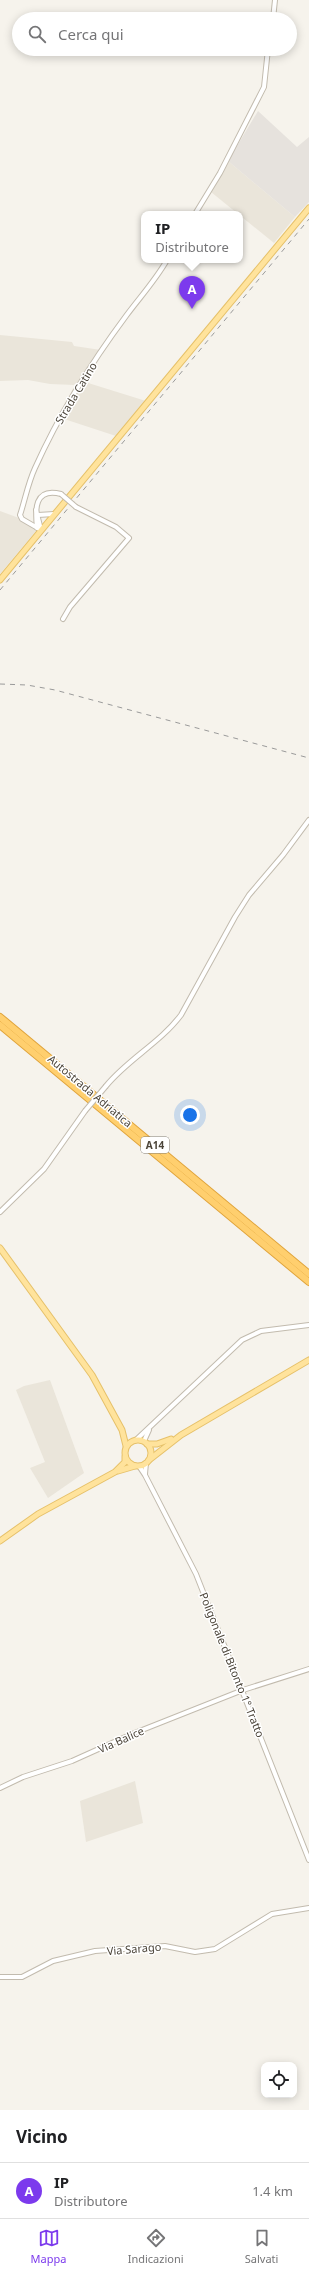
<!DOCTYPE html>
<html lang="it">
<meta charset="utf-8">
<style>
body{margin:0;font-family:"Noto Sans",sans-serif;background:#f2f2f2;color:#202124}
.controls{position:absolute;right:12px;bottom:12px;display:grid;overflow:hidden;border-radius:8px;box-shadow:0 2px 10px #0003}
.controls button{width:36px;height:36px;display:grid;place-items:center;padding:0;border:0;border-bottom:1px solid #e0e0e0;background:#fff;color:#202124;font:20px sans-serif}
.you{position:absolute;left:190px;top:1115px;width:14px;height:14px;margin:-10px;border:3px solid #fff;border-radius:50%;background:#1a73e8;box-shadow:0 0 0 6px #1a73e833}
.badge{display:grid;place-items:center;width:26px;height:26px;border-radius:50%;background:#7c3aed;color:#fff;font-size:13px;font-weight:700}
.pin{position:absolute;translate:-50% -33px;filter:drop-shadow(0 1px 2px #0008)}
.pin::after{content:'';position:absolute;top:21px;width:14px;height:12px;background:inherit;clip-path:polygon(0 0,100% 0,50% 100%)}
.popup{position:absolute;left:141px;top:211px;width:102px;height:52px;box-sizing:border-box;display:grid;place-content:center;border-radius:8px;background:#fff;filter:drop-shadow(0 1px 3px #0005);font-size:13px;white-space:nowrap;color:#757577}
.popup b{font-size:15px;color:#202124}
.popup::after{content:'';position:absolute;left:50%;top:100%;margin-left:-8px;border:8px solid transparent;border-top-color:#fff}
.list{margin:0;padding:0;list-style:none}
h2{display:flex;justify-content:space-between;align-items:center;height:52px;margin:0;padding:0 16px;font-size:17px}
h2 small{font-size:13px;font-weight:400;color:#757577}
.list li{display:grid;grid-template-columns:26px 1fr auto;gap:12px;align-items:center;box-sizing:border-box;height:56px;padding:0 16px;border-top:1px solid #e0e0e0}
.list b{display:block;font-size:15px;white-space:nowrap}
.list p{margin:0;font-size:13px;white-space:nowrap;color:#757577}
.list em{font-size:13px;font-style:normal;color:#757577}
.icon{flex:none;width:22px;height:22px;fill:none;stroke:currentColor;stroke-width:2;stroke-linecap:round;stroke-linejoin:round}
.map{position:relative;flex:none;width:309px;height:2110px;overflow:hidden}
.search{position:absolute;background:#fff;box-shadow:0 2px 10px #0003;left:12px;right:12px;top:12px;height:44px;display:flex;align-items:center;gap:10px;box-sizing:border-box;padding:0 14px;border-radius:22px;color:#757577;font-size:15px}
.sheet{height:108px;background:#fff}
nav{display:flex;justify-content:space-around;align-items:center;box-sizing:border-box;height:56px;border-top:1px solid #e0e0e0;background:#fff;font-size:11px;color:#757577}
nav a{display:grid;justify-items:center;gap:2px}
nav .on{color:#7c3aed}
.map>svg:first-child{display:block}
.residential{fill:#eae5da}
.industrial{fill:#e6e2dd}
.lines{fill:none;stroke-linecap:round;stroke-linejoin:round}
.minor-casing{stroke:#c2bbae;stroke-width:6}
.major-casing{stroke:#e6c16a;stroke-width:7}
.highway-casing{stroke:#e0a43c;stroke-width:8}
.minor{stroke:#fff;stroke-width:4}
.major{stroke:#ffe39c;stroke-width:5}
.highway{stroke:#ffcf6e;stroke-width:6}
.rail{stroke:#9a9a9a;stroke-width:1;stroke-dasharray:5 5;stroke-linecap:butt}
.minor-bridge-casing{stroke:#c2bbae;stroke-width:6;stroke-linecap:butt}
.minor-bridge{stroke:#fff;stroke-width:4}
.labels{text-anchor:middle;stroke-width:3;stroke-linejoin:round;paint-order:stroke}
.shield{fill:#fff;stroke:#817c74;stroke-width:1}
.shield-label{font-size:10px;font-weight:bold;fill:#4b4439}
.street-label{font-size:11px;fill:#4b4439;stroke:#fff}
</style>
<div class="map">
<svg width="309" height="2110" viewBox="0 0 309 2110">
<rect width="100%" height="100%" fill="#f6f3ec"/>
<g class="residential">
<path d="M228,161l67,56 -21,26 -63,-51z"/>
<path d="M0,335l72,7 2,4 27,4 -16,32 61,19 -30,35 -58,-19 17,-32 -25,-1 -22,-4 -28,1z"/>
<path d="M0,511l19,7 17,13 -36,43z"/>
<path d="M50,1380l34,93 -36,25 -18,-30 15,-6 -29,-72 8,-4z"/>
<path d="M135,1781l8,42 -57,19 -6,-41z"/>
</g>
<path class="industrial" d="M258,111l39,36 12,-10v65l-14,15 -67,-56z"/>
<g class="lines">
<g class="minor-casing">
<g id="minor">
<path d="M273,19l2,-19"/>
<path d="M195,214l25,-41 44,-86 4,-38"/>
<path d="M36,510l5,20"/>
<path d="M38,515l16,-1"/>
<path d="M37,528c-2,-18 -3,-41 24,-34"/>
<path d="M41,530l-19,-11 -2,-4c5,-15 8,-32 15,-47 24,-53 56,-105 91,-152 14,-19 29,-35 41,-56"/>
<path d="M63,619l7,-12 59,-69 -13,-11 -40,-20"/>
<path d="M106,1086c22,-27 54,-43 75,-71l54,-98 14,-22 34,-40 26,-35"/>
<path d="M0,1212l44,-43 41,-58"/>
<path d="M137,1439l105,-99 19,-9 48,-6"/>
<path d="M144,1441l5,-11"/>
<path d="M139,1466l6,9 51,99 113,286"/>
<path d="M145,1474l1,-11"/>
<path d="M0,1788l23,-11 49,-16 60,-27 111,-44 66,-21"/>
<path d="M0,1977h22l31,-16 42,-10 70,-5 30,6 20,-3 57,-35 37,-6"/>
</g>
</g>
<g class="major-casing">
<g id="major">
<path d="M0,580l309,-372"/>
<path d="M0,1248l92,127 30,55 4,16"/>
<circle cx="138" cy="1453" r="13"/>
<path d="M147,1444h10l14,-5"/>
<path d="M149,1460l32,-25 128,-75"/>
<path d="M118,1471l17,-5"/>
<path d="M0,1541l38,-27 77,-42 10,-10v-5"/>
</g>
</g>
<g class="highway-casing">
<g id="highway">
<path d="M0,1017l309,257"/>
<path d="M0,1025l309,257"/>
</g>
</g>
<use href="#minor" class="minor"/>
<use href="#major" class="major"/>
<use href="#highway" class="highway"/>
<g class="rail">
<path d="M0,590l309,-371"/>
<path d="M0,684l27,1 28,5 254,68"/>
</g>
<g class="minor-bridge-casing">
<g id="minor-bridge">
<path d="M61,494l15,13"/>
<path d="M85,1111l21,-25"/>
</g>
</g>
<use href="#minor-bridge" class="minor-bridge"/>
</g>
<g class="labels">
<rect class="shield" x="141" y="1137" width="28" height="16" rx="3"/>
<g class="shield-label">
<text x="155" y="1149">A14</text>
</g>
<g class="street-label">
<text transform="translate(76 393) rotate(-59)" y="4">Strada Catino</text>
<text transform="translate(90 1091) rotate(40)" y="4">Autostrada Adriatica</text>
<text transform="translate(232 1665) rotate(68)" y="4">Poligonale di Bitonto 1° Tratto</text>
<text transform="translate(121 1740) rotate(-24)" y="4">Via Balice</text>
<text transform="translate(134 1949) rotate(-5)" y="4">Via Sarago</text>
</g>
</g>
</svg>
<div class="controls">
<button><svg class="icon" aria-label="locate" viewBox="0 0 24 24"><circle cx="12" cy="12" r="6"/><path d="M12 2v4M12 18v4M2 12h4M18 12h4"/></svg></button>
</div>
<div class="you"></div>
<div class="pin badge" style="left:192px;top:309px">A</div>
<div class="popup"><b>IP</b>Distributore</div>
<div class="search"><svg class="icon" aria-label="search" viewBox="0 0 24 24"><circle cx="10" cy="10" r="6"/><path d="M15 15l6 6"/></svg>Cerca qui</div>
</div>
<section class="sheet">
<h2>Vicino<small></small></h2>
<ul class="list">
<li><span class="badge">A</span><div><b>IP</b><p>Distributore</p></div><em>1.4 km</em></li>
</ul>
</section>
<nav>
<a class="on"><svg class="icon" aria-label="map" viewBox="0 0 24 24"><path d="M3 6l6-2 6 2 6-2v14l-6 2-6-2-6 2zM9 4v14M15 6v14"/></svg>Mappa</a>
<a><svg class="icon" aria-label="directions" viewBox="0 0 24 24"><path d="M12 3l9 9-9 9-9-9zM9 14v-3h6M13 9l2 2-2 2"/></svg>Indicazioni</a>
<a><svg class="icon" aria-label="saved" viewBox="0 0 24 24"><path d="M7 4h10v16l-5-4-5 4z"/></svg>Salvati</a>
</nav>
